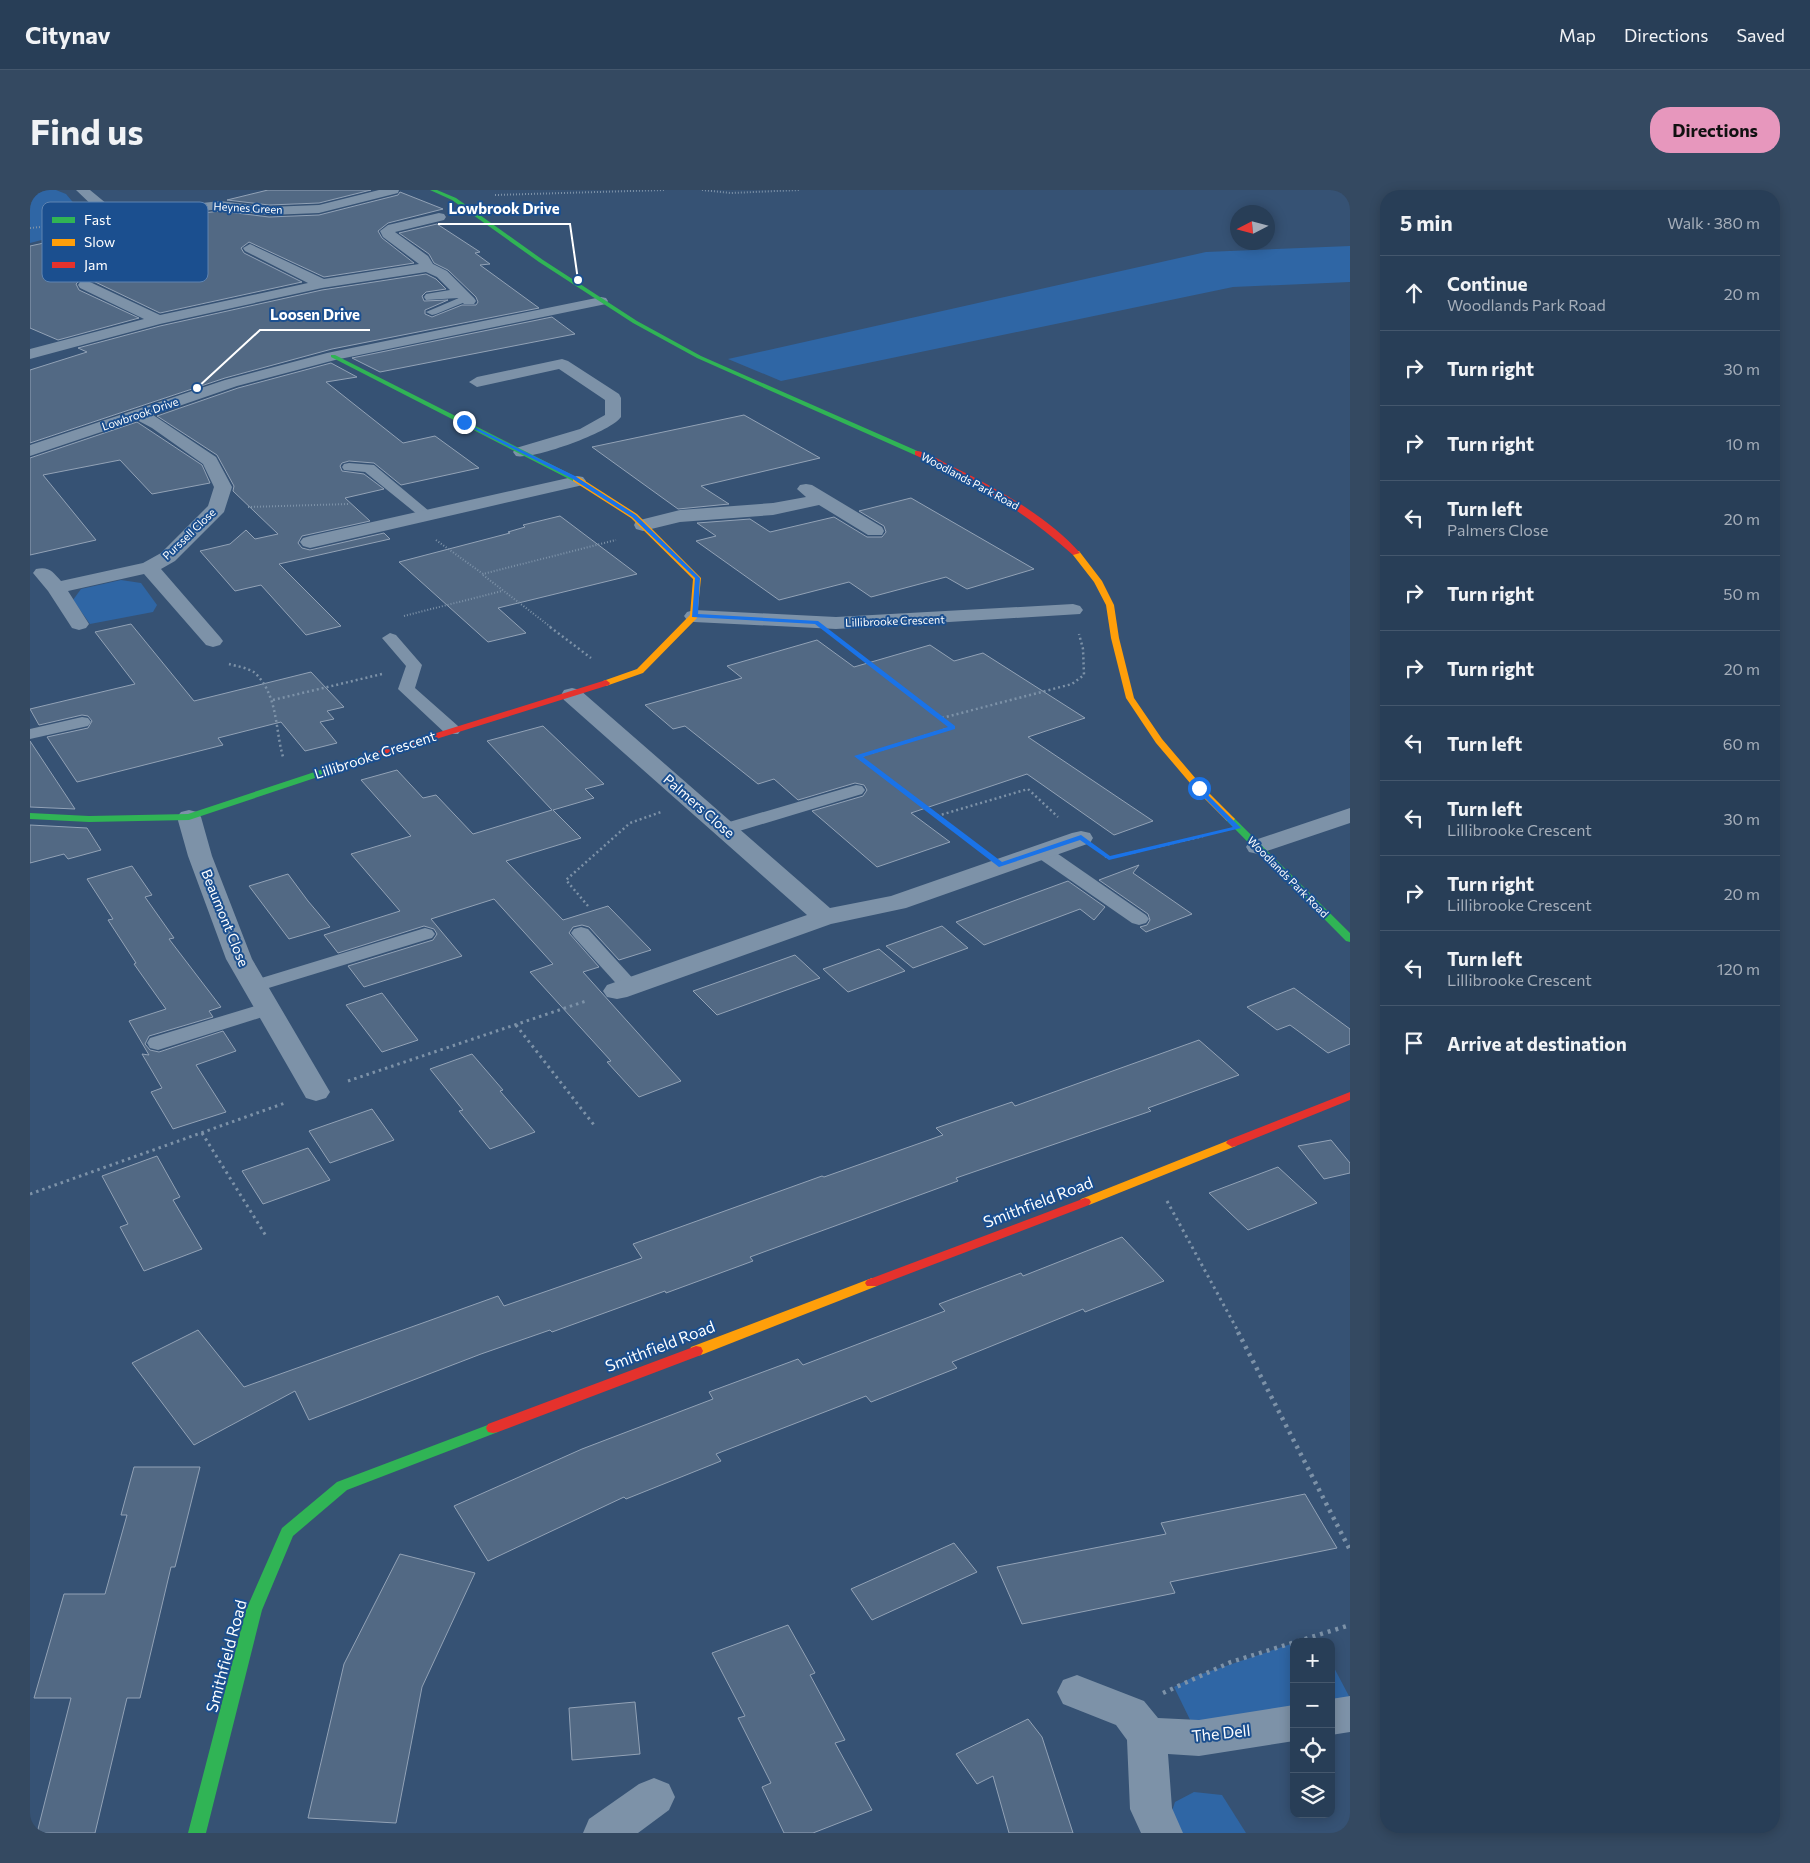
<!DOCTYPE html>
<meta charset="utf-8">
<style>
body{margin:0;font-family:Commissioner,sans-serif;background:#344961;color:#f1f3f6}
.controls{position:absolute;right:15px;bottom:15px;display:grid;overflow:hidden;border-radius:10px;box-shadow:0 2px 12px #0003}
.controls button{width:45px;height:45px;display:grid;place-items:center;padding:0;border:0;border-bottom:1px solid #44576d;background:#283e57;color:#f1f3f6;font:25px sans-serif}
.compass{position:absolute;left:1200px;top:15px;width:45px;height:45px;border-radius:50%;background:#283e57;box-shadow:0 2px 12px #0003;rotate:264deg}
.stop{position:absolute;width:15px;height:15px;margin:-11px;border:4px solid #1a73e8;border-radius:50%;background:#fff}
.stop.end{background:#1a73e8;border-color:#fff;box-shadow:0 1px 5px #0008}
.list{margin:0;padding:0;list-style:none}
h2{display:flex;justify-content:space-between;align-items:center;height:65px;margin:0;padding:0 20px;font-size:21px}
h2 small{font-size:16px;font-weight:400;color:#a5aeba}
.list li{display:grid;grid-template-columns:32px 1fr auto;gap:15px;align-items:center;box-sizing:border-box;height:75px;padding:0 20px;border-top:1px solid #44576d}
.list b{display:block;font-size:19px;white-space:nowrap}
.list p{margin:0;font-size:16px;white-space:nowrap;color:#a5aeba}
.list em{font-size:16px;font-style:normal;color:#a5aeba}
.icon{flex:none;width:28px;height:28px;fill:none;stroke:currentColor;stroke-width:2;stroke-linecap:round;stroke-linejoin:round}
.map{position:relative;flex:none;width:1320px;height:1643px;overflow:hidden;border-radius:20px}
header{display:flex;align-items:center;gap:30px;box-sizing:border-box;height:70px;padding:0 25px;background:#283e57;border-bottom:1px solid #44576d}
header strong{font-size:24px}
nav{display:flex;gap:28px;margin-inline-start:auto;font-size:18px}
.intro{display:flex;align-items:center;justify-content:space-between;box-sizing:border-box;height:120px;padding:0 30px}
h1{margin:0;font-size:35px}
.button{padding:12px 22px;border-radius:20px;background:#e797bd;color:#111;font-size:18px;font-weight:700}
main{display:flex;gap:30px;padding:0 30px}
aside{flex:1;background:#283e57;border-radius:20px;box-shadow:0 2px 12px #0003}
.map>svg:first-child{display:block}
.green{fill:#2f66a5}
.building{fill:#526984;stroke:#92a2b6}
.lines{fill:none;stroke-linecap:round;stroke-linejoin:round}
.path-far3{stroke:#7d92a8;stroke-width:2;stroke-dasharray:1 2;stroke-linecap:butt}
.path-far2{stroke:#7d92a8;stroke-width:2.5;stroke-dasharray:2 3;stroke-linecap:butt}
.path-far1{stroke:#7d92a8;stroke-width:3;stroke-dasharray:2.5 4;stroke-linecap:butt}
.path{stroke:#7d92a8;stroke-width:4.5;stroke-dasharray:3 5;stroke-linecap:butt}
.lane{fill:#7d92a8;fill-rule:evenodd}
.street{fill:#7d92a8;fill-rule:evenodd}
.fast{fill:#30b455;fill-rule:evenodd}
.slow{fill:#ff9f0a;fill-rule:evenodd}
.jam{fill:#e5322d;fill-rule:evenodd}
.route{fill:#1a73e8}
.labels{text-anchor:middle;stroke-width:4;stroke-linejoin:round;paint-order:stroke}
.far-street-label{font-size:11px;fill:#fff;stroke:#1b4f8f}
.street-label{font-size:14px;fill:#fff;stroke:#1b4f8f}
.near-street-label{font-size:16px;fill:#fff;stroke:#1b4f8f}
.key{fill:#1b4f8f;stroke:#5f84b1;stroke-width:1}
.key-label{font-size:14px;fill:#fff}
.leader{fill:none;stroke:#fff;stroke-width:2}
.callout-dot{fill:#fff;stroke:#1b4f8f;stroke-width:2}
.callout-label{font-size:15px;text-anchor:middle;font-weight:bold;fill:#fff;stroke:#1b4f8f;stroke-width:4;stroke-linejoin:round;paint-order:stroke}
</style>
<header>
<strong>Citynav</strong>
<nav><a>Map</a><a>Directions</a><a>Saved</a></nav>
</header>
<div class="intro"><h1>Find us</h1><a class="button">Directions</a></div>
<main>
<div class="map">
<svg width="1320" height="1643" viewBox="0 0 1320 1643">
<rect width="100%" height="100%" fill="#365274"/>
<g class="green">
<path d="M0,0h26l10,4 11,13 11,5 26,6 4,4 -9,1 -2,5 -4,3 -38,3 -35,9z"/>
<path d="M1320,56v36l-117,5 -452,94 -53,-22 478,-107z"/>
<path d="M91,390l20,3 16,22 -4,7 -63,12 -17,-24 8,-11z"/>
<path d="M1264,1453v80l-95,15 -25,-51 19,-10z"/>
<path d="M1301,1472l19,36 -19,19z"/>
<path d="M1164,1602l28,3 24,38h-73l-3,-16 5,-15z"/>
</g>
<g class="building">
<path d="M238,0h103l-52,13 -50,2 -42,-5z"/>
<path d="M370,2l43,17 -55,14 -10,8 4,7 32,25 -90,14 -75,-35 -8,6 3,5 58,29 -142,31 -69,-33h-11l-4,4 3,6 60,28 -81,22 -28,-12v-82l37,-8v4l8,4 64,-15 7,-11 74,-9 49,6 50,-2 79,-20z"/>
<path d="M407,34l43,28 -5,1 15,11 -10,1 59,43 -207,41 -107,29 -195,65v-73l57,-18 -9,-4 82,-22 162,-36 104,-16 10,5 10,10 -20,3 -4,4 2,5 24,-1 -23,10v4l7,3 30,-12h14l2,-3 -2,-5 -28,-27 -14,-7 -5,-9 -30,-21z"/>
<path d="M522,127l23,17 -195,38 -28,-14z"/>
<path d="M301,173l26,14 -31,5 77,61 32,-7 44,32 -78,17 -27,-22 -25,-2 -7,2 -2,3 2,5 22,3 20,15 -39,9 25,23 -68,15 -4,7 4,5 8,2 74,-17 6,6 -111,25 62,62 -35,9 -45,-50 -26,6 -35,-40 30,-7 16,-14 9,9 23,-5 -45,-43 1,-5 -17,-31 -60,-39 81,-28z"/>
<path d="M714,225l76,43 -119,28 28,18 -51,5 -86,-62z"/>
<path d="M107,232l65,43 8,18 -58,11 -32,-34 -77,15 53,65 -66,15v-97z"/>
<path d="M881,308l123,71 -67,20 -21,-12 -75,20 -22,-15 -70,18 -83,-59 20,-5 -19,-13 53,-4 20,13 64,-15 33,20h15l4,-5 -2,-6 -25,-15z"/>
<path d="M530,326l77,58 -139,34 28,25 -38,9 -89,-80 111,-29 -2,-1 17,-5 -2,-2z"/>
<path d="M101,434l63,77 117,-29 33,35 -17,4 7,8 -14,3 17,21 -32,8 -24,-29 -63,16 5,7 -146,37 -30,-45 41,-9 4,-7 -4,-5 -6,-1 -43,10 -9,-16 105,-25 -40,-52z"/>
<path d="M787,450l37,27 76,-22 24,16 29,-8 102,65 -57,19 125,84 -39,14 -87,-61 -116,39 39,29 -73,25 -65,-56 51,-15 4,-6 -3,-5 -9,-2 -57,17 -24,-21 -16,5 -73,-58 -12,3 -28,-24 97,-27 -15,-12z"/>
<path d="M513,536l61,58 -19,5 9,9 -41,12 28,28 -75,23 57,59 45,-14 43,44 -32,10 -30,-33 -7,-2 -9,2 -4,6 30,34 -16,5 98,109 -42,16 -32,-35 4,-1 -81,-89 23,-8 -59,-65 -63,20 31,37 -98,31 -16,-21 85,-26 4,-6 -3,-5 -10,-3 -86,27 -14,-18 76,-24 -49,-57 60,-18 -50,-56 36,-10 26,28 13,-3 37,39 79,-24 -65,-69z"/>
<path d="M0,551l45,68 -45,-2z"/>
<path d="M0,635l57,3 14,22 -33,9 -4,-5 -34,9z"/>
<path d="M1109,675l-6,8 59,41 -46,18 -6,-5 7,-2 3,-5 -2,-6 -49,-34z"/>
<path d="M102,676l20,29 -7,2 29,41 -5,1 52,68 -12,4 4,6 -64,19 -4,8 5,6 9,2 64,-21 13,20 -40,14 30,47 -53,17 -22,-37 11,-4 -20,-34 7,1 -20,-34 37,-12 -32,-45 2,-1 -28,-43 5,-1 -26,-40z"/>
<path d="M258,684l20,27 22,26 -41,12 -40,-53z"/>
<path d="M1038,691l37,26 -11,13 -14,-11 -96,36 -28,-23z"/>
<path d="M912,736l26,22 -55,20 -27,-22z"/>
<path d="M849,759l26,22 -57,21 -25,-23z"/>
<path d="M765,765l25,23 -103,37 -24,-24z"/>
<path d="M1264,798l56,41v15l-22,9 -38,-28 -13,5 -30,-23z"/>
<path d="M352,803l36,47 -36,12 -36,-47z"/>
<path d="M1169,850l40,35 -91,33 3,3 -195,67 2,3 -208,76 3,4 -87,32 -1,-2 -113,41 -2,-2 -69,24 -172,66 -14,-29 -101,54 -62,-82 66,-33 46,57 254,-91 6,10 138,-48 -9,-14 189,-68 2,1 119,-42 -7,-7 76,-26 3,4z"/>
<path d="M442,864l31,36 -3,1 35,41 -45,17 -31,-38 4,-1 -33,-41z"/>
<path d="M342,919l22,31 -64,23 -21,-32z"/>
<path d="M1301,950l19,23v10l-26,6 -26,-33z"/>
<path d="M278,958l22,32 -67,24 -21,-33z"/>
<path d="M127,966l23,41 -7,3 29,49 -58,22 -24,-44 8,-3 -26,-48z"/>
<path d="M1248,977l39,36 -69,27 -39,-37z"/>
<path d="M1092,1047l42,44 -79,31 -2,-3 -131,53 5,6 -86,34 -5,-6 -150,58 5,7 -95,38 -2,-2 -136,64 -34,-55 128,-57 131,-50 -4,-7 89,-33 5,6 142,-54 -6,-7 82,-31 2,3z"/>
<path d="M104,1277h66l-25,100h-4l-31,131h-13l-32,135h-58l34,-135h-37l30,-104h41l22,-79h-6z"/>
<path d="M1275,1304l32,54 -167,34 5,11 -153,31 -25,-57 169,-33 -5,-11z"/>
<path d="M924,1353l23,29 -105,48 -21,-31z"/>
<path d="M370,1364l75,19 -53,114 -26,136 -88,-5 36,-154z"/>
<path d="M758,1435l27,48 -5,2 35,65 -10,3 37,67 -59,23h-29l-22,-46 9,-4 -33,-65 7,-2 -33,-63z"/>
<path d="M605,1512l5,52 -68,6 -3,-52z"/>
<path d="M998,1529l14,18 31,96h-64l-16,-57 -16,8 -21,-30z"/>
</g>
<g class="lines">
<g class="path-far3">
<path d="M672,0l29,3 68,-3"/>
<path d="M465,5l170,-5"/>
<path d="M0,38l21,-2"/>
<path d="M218,317l101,-3"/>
<path d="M406,350l47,34 133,-34"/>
<path d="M453,385l69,53"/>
<path d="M374,426l98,-25"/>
</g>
<g class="path-far2">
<path d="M520,437l41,31"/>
<path d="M822,460l101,77 -95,30 13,10"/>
<path d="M199,474c7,2 20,4 26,9 23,22 20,56 28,84"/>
<path d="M243,510l109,-26"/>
<path d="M912,528l130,-34 12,-9 -1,-26 -4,-15"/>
<path d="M852,585l93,70"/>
<path d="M907,626l91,-27 30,28"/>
<path d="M1075,666l4,2 94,-22"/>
<path d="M558,716l-22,-26 64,-57 31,-11"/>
</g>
<g class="path-far1">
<path d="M486,835l78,100"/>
<path d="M318,891l238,-80"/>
<path d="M172,943l64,103"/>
<path d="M0,1004l255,-91"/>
<path d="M1137,1011l72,132"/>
</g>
<g class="path">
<path d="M1208,1142l112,218"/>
<path d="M1133,1503l68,-31 119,-37"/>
</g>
<g class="lane">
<path d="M436,105l4,1v4l-34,14 -4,1 -6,-3z"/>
<path d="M319,273l25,2 61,51 -7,4 -5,-1 -58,-47 -21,-2 -2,-3 2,-3z"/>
<path d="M360,443l6,2 26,30 -7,23 43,38 3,4 -3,4h-12l-48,-45 8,-23 -24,-28z"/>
<path d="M52,527l6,1 3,4 -3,4 -58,13v-10z"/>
<path d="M826,595l6,1 3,4 -3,4 -136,41 -7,-2 -2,-4 2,-4z"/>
<path d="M1011,655l7,2 98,68 3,4 -3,4 -7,2 -7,-2 -98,-68 -3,-4 3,-4z"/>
<path d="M551,737l7,2 49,54 3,4 -3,4 -7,2 -7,-2 -49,-54 -3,-4 3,-4z"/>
<path d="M395,738l7,2 3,4 -3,4 -170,52 -7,2 -7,-2 -3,-4 3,-4z"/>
<path d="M238,812l7,1 4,5 -4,5 -117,37 -8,-2 -3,-5 3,-5z"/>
</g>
<g class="street">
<path d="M46,0h14l17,14 24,7 89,-10 49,6 50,-2 60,-15h20l-1,3 -79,20 -50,2 -49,-6 -78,9 2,2 -5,9 -64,15 -7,-4 2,-3 59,-14 1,-2 -33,-11z"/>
<path d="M409,23l5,1 2,3 -2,3 -49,12 33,24 5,8 14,7 27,27 2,3 -2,3h-10l-6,-6 -32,2 -2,-3 2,-3 24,-4 -13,-13 -11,-5 -104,16 -162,36 -130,35v-10l114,-30 -64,-31 -2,-3 2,-3h10l70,33 148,-32 -63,-32 -2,-3 7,-4 74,35 95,-15 -36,-27 -3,-6 8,-6z"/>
<path d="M571,107l5,1 2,3 -2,3 -271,56 -98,26 -84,29 63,42 16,30 -8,25 -49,49 -14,8 59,68 3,4 -3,4 -7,2 -7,-2 -62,-71 -76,17 21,33 -3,4 -7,2 -7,-2 -24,-37 -15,-18 3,-4c13,-3 17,3 25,12l82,-18 18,-10 47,-47 6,-19 -11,-23 -51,-36 -15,-8 -107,36v-11l195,-65 102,-27z"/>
<path d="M532,169l6,2 51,33 2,4v19c-10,15 -88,43 -105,39l-3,-4 3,-4 64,-19 25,-14v-15l-46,-31 -82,18 -8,-5 8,-5z"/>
<path d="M547,286l6,1 3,4 -3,4 -273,63 -7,-2 -3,-4 3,-4 7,-2z"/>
<path d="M776,294l6,1 70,42 2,4 -2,4h-14l-49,-30 -46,10 -93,7 -37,9 -7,-2 -2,-4 2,-4 44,-11 93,-7 33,-6 -9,-8 3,-4z"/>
<path d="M1043,414l7,2 3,4 -3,4 -244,15 -142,-7 -7,-2 -3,-4 3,-4 7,-2 142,7z"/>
<path d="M542,498l8,2 250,218 61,-12 181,-63 9,-2 9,2 3,5 -3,5 -184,65 -75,16 -204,73 -10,2 -10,-2 -4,-6 4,-6 200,-70 -243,-215 -3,-5 3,-5z"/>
<path d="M1320,618v15l-92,31 -9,-2 -3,-5 3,-5z"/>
<path d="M159,620l8,2 4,5 11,39 40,103 78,133 -4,6 -10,3 -10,-3 -80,-139 -38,-103 -11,-39 4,-5z"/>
<path d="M1047,1485l67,26 14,17 41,2 95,-15v36l-95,15 -31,-2 4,54 11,25h-42l-11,-24 -3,-69 -11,-15 -53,-21 -6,-12 6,-12z"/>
<path d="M1320,1506v36l-19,3v-36z"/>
<path d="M624,1588l15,6 6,13 -6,13 -31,23h-55l6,-14 50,-35z"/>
</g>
<g class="fast">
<path d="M400,0h7l19,8 87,62 94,61 64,35 221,97 -7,2 -218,-97 -64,-35 -94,-61 -87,-62z"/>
<path d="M301,165h4l245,124 -7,2 -242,-124z"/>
<path d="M339,564l5,3 -2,2 -183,61 -100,2 -59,-3v-6l59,3 99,-2z"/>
<path d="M1200,626l3,1 117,116v9l-4,-1 -119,-120 -2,-2z"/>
<path d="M463,1233l5,1 2,4 -2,4 -151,58 -54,46 -31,74 -56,223h-18l58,-223 36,-82 55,-46z"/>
</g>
<g class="slow">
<path d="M543,287h6l58,37 64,64 -4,40 -54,55 -37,13 -4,-3 1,-2 34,-12 53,-54 3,-36 -62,-61 -58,-37z"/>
<path d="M1043,361h6l23,30 12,24 5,33 15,60 28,41 40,47 33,33 -2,2h-6l-31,-31 -40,-47 -30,-45 -15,-60 -5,-33 -12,-23 -21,-27z"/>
<path d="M1202,949l4,1 2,3 -2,3 -147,59h-8l-2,-3 2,-3z"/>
<path d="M842,1088l5,2 2,3 -2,3 -176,69 -5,1 -5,-1 -2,-4 2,-4z"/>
</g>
<g class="jam">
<path d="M885,261c10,0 23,8 32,13 44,21 101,52 133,89l-7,2c-47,-43 -100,-74 -158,-100z"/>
<path d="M576,490l4,3 -1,2 -237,74h-6l-2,-2 2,-2z"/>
<path d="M1320,902v8l-114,46 -4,1 -6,-4 2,-3z"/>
<path d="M1055,1008l4,1 2,3 -2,3 -212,81h-10l-2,-3 2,-3z"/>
<path d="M666,1156l5,1 2,4 -2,4 -203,77 -5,1 -5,-1 -2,-4 2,-4z"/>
</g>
</g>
<path class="route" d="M432,231l113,55 61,39 64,63 -2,36 120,7 137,105v3l-92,28 139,105 79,-27 29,21 123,-29 -36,-37 2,-4 42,42 -132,32 -29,-20 -81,27 -145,-111 94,-29 -133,-103 -123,-7 3,-39 -63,-61 -61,-39 -109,-55z"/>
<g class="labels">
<g class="far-street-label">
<text transform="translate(218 18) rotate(3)" y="4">Heynes Green</text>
<text transform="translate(110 224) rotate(-19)" y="4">Lowbrook Drive</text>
<text transform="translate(940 291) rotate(28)" y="4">Woodlands Park Road</text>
<text transform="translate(159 344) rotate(-44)" y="4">Purssell Close</text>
<text transform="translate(865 431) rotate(-2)" y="4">Lillibrooke Crescent</text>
<text transform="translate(1258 687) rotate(45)" y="4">Woodlands Park Road</text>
</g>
<g class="street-label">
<text transform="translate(345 565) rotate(-18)" y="5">Lillibrooke Crescent</text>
<text transform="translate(669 616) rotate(41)" y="5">Palmers Close</text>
<text transform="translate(195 728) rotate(68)" y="5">Beaumont Close</text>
</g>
<g class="near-street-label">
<text transform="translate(1008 1012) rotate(-21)" y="6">Smithfield Road</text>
<text transform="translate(630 1156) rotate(-21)" y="6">Smithfield Road</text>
<text transform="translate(196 1466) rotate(-75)" y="6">Smithfield Road</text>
<text transform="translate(1191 1543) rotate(-6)" y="6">The Dell</text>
</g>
</g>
<rect x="12" y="12" width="166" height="80" rx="8" class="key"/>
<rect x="22" y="27" width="23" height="6" fill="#30b455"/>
<rect x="22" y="49" width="23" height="7" fill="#ff9f0a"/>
<rect x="22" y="72" width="23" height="6" fill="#e5322d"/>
<g class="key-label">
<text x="54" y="35">Fast</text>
<text x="54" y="57">Slow</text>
<text x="54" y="80">Jam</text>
</g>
<path class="leader" d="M548 90L540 34H408M167 198L230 140H340"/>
<g class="callout-dot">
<circle cx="548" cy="90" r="5"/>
<circle cx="167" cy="198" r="5"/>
</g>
<g class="callout-label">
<text x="474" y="24">Lowbrook Drive</text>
<text x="285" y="130">Loosen Drive</text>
</g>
</svg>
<div class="controls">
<button>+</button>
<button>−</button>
<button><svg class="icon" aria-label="locate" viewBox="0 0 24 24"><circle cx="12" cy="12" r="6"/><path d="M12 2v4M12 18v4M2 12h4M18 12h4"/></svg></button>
<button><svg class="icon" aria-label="layers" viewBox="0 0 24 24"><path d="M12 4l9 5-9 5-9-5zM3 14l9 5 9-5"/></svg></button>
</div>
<svg class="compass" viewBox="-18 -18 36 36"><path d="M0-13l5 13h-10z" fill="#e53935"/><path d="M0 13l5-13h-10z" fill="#a5aeba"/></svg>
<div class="stop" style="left:1169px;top:598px"></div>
<div class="stop end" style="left:434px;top:232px"></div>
</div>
<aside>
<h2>5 min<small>Walk · 380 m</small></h2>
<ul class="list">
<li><svg class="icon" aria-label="ahead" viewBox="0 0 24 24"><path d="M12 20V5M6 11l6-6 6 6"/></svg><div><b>Continue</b><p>Woodlands Park Road</p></div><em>20 m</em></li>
<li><svg class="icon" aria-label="right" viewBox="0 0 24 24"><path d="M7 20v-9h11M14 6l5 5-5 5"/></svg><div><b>Turn right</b></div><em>30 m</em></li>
<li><svg class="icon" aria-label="right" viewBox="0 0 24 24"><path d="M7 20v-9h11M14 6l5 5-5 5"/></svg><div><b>Turn right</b></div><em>10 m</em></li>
<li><svg class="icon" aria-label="left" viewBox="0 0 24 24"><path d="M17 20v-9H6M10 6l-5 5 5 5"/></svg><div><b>Turn left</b><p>Palmers Close</p></div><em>20 m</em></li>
<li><svg class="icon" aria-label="right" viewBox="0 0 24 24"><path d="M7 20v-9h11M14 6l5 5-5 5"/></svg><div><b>Turn right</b></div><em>50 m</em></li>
<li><svg class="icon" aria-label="right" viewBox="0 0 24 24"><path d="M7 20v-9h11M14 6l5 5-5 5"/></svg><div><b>Turn right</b></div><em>20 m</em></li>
<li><svg class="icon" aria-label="left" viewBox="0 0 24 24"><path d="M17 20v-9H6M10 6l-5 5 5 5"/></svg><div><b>Turn left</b></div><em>60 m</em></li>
<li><svg class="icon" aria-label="left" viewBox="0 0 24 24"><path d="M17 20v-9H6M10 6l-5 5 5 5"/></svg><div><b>Turn left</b><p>Lillibrooke Crescent</p></div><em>30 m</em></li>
<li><svg class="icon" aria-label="right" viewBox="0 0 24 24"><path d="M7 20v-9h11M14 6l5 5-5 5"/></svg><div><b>Turn right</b><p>Lillibrooke Crescent</p></div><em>20 m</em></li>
<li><svg class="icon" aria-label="left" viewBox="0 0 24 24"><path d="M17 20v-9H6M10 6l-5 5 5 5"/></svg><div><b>Turn left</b><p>Lillibrooke Crescent</p></div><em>120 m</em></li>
<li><svg class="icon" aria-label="arrive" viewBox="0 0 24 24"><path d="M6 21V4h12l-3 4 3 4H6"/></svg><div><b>Arrive at destination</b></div></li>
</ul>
</aside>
</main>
